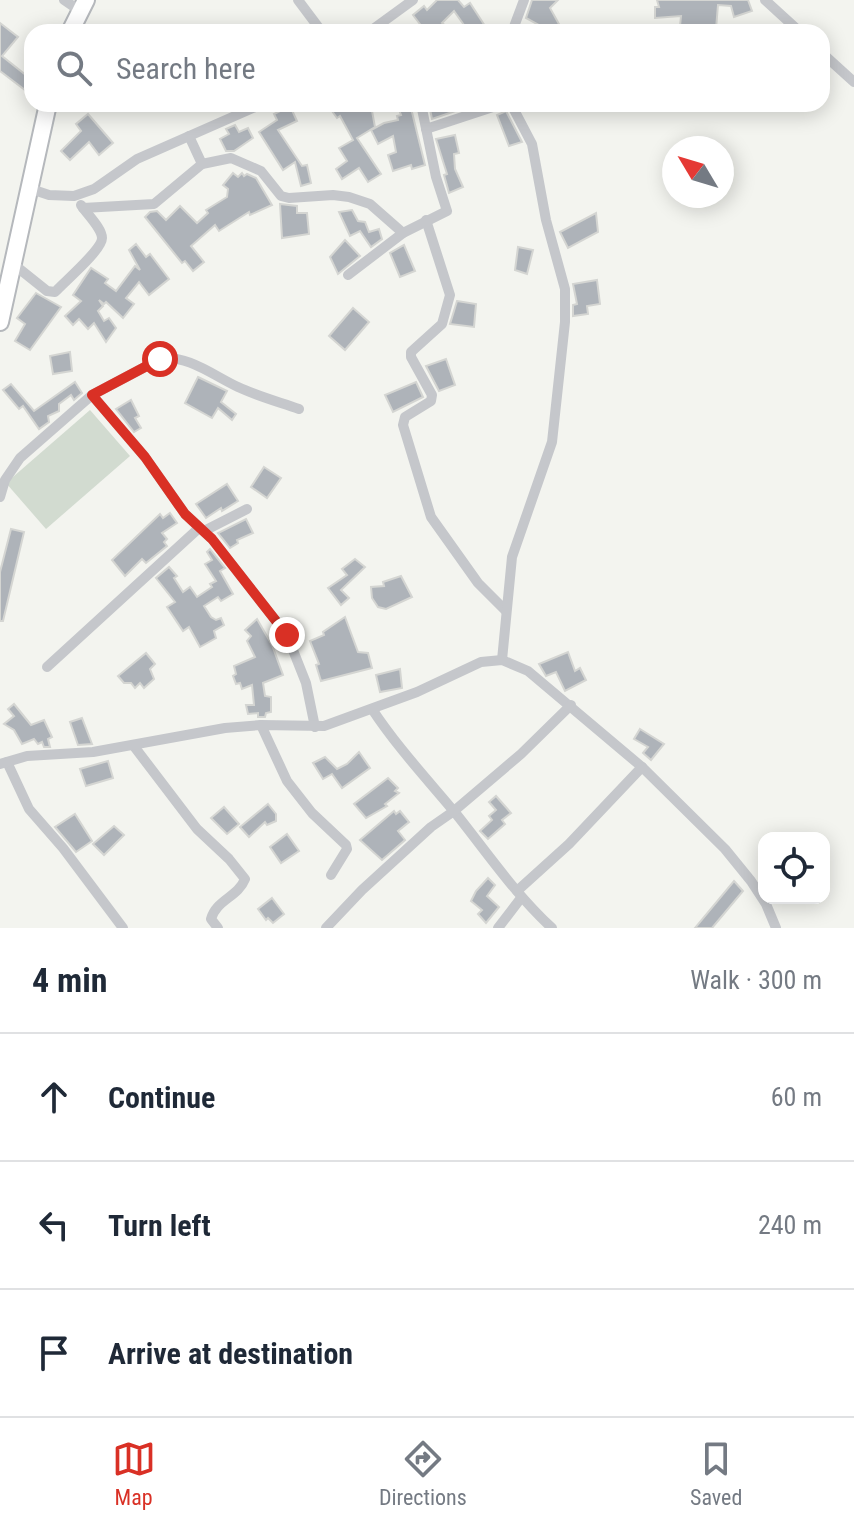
<!DOCTYPE html>
<meta charset="utf-8">
<style>
body{margin:0;font-family:"Roboto Condensed",sans-serif;background:#f2f2f3;color:#1f2937}
.controls{position:absolute;right:24px;bottom:24px;display:grid;overflow:hidden;border-radius:16px;box-shadow:0 4px 20px #0003}
.controls button{width:72px;height:72px;display:grid;place-items:center;padding:0;border:0;border-bottom:2px solid #e0e1e3;background:#fff;color:#1f2937;font:40px sans-serif}
.compass{position:absolute;left:662px;top:136px;width:72px;height:72px;border-radius:50%;background:#fff;box-shadow:0 4px 20px #0003;rotate:308deg}
.stop{position:absolute;width:24px;height:24px;margin:-18px;border:6px solid #d93025;border-radius:50%;background:#fff}
.stop.end{background:#d93025;border-color:#fff;box-shadow:0 2px 8px #0008}
.list{margin:0;padding:0;list-style:none}
h2{display:flex;justify-content:space-between;align-items:center;height:104px;margin:0;padding:0 32px;font-size:34px}
h2 small{font-size:26px;font-weight:400;color:#747a83}
.list li{display:grid;grid-template-columns:52px 1fr auto;gap:24px;align-items:center;box-sizing:border-box;height:128px;padding:0 32px;border-top:2px solid #e0e1e3}
.list b{display:block;font-size:30px;white-space:nowrap}
.list em{font-size:26px;font-style:normal;color:#747a83}
.icon{flex:none;width:44px;height:44px;fill:none;stroke:currentColor;stroke-width:2;stroke-linecap:round;stroke-linejoin:round}
.map{position:relative;flex:none;width:854px;height:928px;overflow:hidden}
.search{position:absolute;background:#fff;box-shadow:0 4px 20px #0003;left:24px;right:24px;top:24px;height:88px;display:flex;align-items:center;gap:20px;box-sizing:border-box;padding:0 28px;border-radius:24px;color:#747a83;font-size:30px}
.sheet{height:488px;background:#fff}
nav{display:flex;justify-content:space-around;align-items:center;box-sizing:border-box;height:112px;border-top:2px solid #e0e1e3;background:#fff;font-size:22px;color:#747a83}
nav a{display:grid;justify-items:center;gap:4px}
nav .on{color:#d93025}
.map>svg:first-child{display:block}
.pitch{fill:#d2dbd0}
.building{fill:#aeb3b9;stroke:#d4d5d2;stroke-width:2}
.lines{fill:none;stroke-linecap:round;stroke-linejoin:round}
.primary-casing{stroke:#b5b8bc;stroke-width:20}
.minor{stroke:#c5c7cb;stroke-width:10}
.primary{stroke:#fff;stroke-width:16}
.route{stroke:#d93025;stroke-width:10}
</style>
<div class="map">
<svg width="854" height="928" viewBox="0 0 854 928">
<rect width="100%" height="100%" fill="#f3f4ef"/>
<path class="pitch" d="M90,410l40,46 -84,73 -40,-46z"/>
<g class="building">
<path d="M437,0h21l6,7 6,-4 15,23 -5,2 2,4h-13l-15,-21 -12,12 12,9h-28l-13,-17 11,-9 3,4z"/>
<path d="M532,0h26l-8,8 10,18 -10,6h-21l10,-7 -13,-7z"/>
<path d="M657,0h91l4,11 -18,6 -3,-11 -13,-1 -2,24 -36,-3 1,-10 -26,2v-11h4z"/>
<path d="M0,23l18,14 -16,19 30,24 -7,10 -25,-19z"/>
<path d="M327,104h55l-10,7 3,16 -18,11 24,36 -13,8 -9,-14 -17,11 -6,-10 11,-8 -8,-13 14,-8 -13,-24 -3,2z"/>
<path d="M397,104h13l15,61 -13,4 -1,-4 -18,6 -5,-16 8,-3 -3,-16 -15,8 -7,-14 13,-7 14,-3 -1,-4 4,-1z"/>
<path d="M429,104h47l-44,15z"/>
<path d="M290,106l7,15 -19,9 24,36 5,-1 4,18 -10,3 -6,-24 -12,8 -24,-38 18,-12 -3,-6z"/>
<path d="M506,111l16,31 -13,4 -12,-31z"/>
<path d="M88,114l25,29 -14,12 -10,-13 -19,18 -9,-9 20,-20 -5,-7z"/>
<path d="M235,125l4,7 9,-4 5,10 -19,13h-8l-6,-12 9,-5 -3,-5z"/>
<path d="M455,135l4,18 -5,1 1,15 8,18 -14,6 -5,-18 3,-1 -11,-35z"/>
<path d="M233,173l5,4 4,-4 2,3 3,-2 9,4 16,27 -22,10 -1,-3 -30,19 -4,-6 -24,21 13,16 -11,9 -8,-10 -3,2 -37,-46 5,-5 7,-1 9,9 14,-14 17,17 11,-10 -2,-3 21,-13 1,-8 -5,-4z"/>
<path d="M280,204l17,2v7h10l2,21 -27,4z"/>
<path d="M352,210l6,11 7,1 4,10 10,-3 3,10 -11,8 -11,-16 -10,5 -11,-24z"/>
<path d="M596,213l2,19 -30,16 -8,-16z"/>
<path d="M345,240l15,16 -22,18 -8,-17z"/>
<path d="M136,244l10,13 4,-3 19,25 -20,16 -10,-13 -13,16 8,6 -11,14 -17,-16 -2,2 -5,-4 4,6 -5,5 6,10 5,-3 7,10 -10,14 -12,-19 -6,6 -9,-10 -6,6 -8,-9 16,-15 -8,-6 18,-27 17,11 -3,4 11,8 19,-25 5,4 -11,-20z"/>
<path d="M404,245l11,26 -15,6 -10,-24z"/>
<path d="M518,247l15,3 -6,24 -12,-4z"/>
<path d="M597,280l3,24 -13,2 1,8 -15,2v-11l4,-1 -4,-20z"/>
<path d="M36,293l25,14 -31,43 -15,-9 10,-17 -8,-6z"/>
<path d="M457,301l19,3 -2,23 -24,-3z"/>
<path d="M353,308l16,14 -24,28 -16,-14z"/>
<path d="M70,352l2,19 -19,3 -3,-18z"/>
<path d="M446,359l9,26 -16,6 -13,-25z"/>
<path d="M198,377l29,14 -6,11 15,12 -4,6 -14,-12 -6,10 -27,-15z"/>
<path d="M75,382l7,11 -8,7 -3,-5 -12,9v7l-11,5 1,6 -10,7 -16,-23 -4,3 -16,-19 8,-6 23,27z"/>
<path d="M416,382l7,15 -30,15 -8,-17z"/>
<path d="M131,400l8,16 -4,2 6,10 -7,4 -18,-23z"/>
<path d="M264,467l17,11 -14,20 -16,-11z"/>
<path d="M227,484l11,17 -16,10 -1,-3 -15,10 -10,-14z"/>
<path d="M170,513l7,10 -15,10 5,6 -3,3 3,4 -21,17 -4,-4 -17,17 -13,-16 48,-46 3,4z"/>
<path d="M246,519l7,14 -16,7 1,3 -8,5 -12,-15z"/>
<path d="M11,529l13,3 -21,89h-3v-49z"/>
<path d="M210,549l15,19 -5,3 13,23 -12,7 -3,-4 -14,9 7,11 5,3 5,-2 3,7 -10,6 2,7 -16,9 -11,-20 -6,4 -16,-24 8,-5 -19,-24 13,-11 8,9 -3,2 9,14 7,-5 7,10 15,-10 -2,-3 6,-3 -11,-17 7,-4 -5,-8z"/>
<path d="M355,559l10,8 -24,23 8,8 -8,7 -13,-17 19,-13 -5,-6z"/>
<path d="M401,576l11,21 -26,12 -8,-2 -6,-9 -1,-11 13,-1 -1,-4z"/>
<path d="M345,617l13,35 10,1 4,15 -51,13 -5,-16 3,-1 -9,-23 14,-6 -1,-3z"/>
<path d="M257,619l15,26 11,30 -20,8 2,13 6,1v15l-5,1 -1,4h-7v-4l-10,1 -2,-9h8l-2,-20 -10,4 -2,-6 -4,1 -3,-8 3,-2 -2,-8 21,-9 -8,-16 4,-5 -6,-6z"/>
<path d="M568,652l7,19 5,-3 6,12 -21,11 -9,-19 -10,4 -7,-12z"/>
<path d="M146,653l9,11 -5,5 4,10 -10,9 -4,-5 -5,5 -4,-5h-7l-6,-7z"/>
<path d="M400,669l2,19 -22,4 -4,-17z"/>
<path d="M14,704l17,21 13,-5 8,17 -4,2 2,8h-6l-2,-5 -4,2 -4,-5 -12,5 -8,-14 -10,-6 10,-8 -6,-7z"/>
<path d="M82,718l10,26 -14,1 -8,-23z"/>
<path d="M640,729l24,15 -13,16 -8,-7 5,-6 -14,-8z"/>
<path d="M359,752l11,16 -28,20 -10,-14 -9,5 -10,-16 12,-6 12,12 10,-5z"/>
<path d="M108,761l5,17 -27,8 -6,-17z"/>
<path d="M388,778l10,10 -3,3 4,2 -14,11 2,2 -21,12 -12,-14z"/>
<path d="M496,796l15,17 -9,7 3,4 -17,15 -8,-8 12,-11 -3,-4 7,-6 -7,-8z"/>
<path d="M268,804l8,10v7l-9,4 -2,-3 -16,15 -9,-10z"/>
<path d="M224,807l15,17 -12,10 -16,-16z"/>
<path d="M394,811l2,3 4,-3 9,11 -11,9 7,9 -23,20 -22,-20z"/>
<path d="M75,814l17,27 -16,11 -21,-25z"/>
<path d="M114,826l10,9 -20,20 -11,-11z"/>
<path d="M287,834l12,17 -18,12 -11,-16z"/>
<path d="M488,878l7,7 -8,11 12,11 -13,16 -8,-9 4,-4 -11,-9 5,-10z"/>
<path d="M734,881l9,10 -31,37h-17z"/>
<path d="M272,898l12,16 -11,9 -5,-5 -2,2 -8,-11z"/>
</g>
<g class="lines">
<g class="primary-casing">
<g id="primary">
<path d="M70,32l16,-32"/>
<path d="M0,322l48,-218"/>
</g>
</g>
<g class="minor">
<path d="M64,0l16,11"/>
<path d="M298,0l24,32"/>
<path d="M765,0l35,32"/>
<path d="M369,32l44,-32"/>
<path d="M512,32l12,-32"/>
<path d="M822,53l32,29"/>
<path d="M426,129l76,-25"/>
<path d="M189,136l13,28"/>
<path d="M28,188l21,7 25,1 20,-7 43,-30 125,-55"/>
<path d="M83,208l71,-4 48,-40 29,-6 30,13 20,25 8,2 44,-3 16,2 21,7 33,29"/>
<path d="M426,220l24,75 -8,29 -31,28v5l21,38 -1,6 -26,16 -2,8 28,92 47,66 28,28"/>
<path d="M12,263l35,28 8,1c10,-11 47,-42 47,-54 0,-10 -16,-25 -21,-33"/>
<path d="M348,275l55,-42 44,-22 -11,-34 -15,-73"/>
<path d="M92,395l53,62 40,57 27,25 75,96 19,48 9,44"/>
<path d="M0,497l5,-17 15,-22 72,-63 68,-36c27,-5 54,17 78,28 19,9 41,15 61,22"/>
<path d="M204,531l43,-22"/>
<path d="M502,660l10,-103 40,-115 13,-120v-33l-19,-69 -14,-76 -21,-40"/>
<path d="M47,667l152,-139"/>
<path d="M372,709c25,38 56,71 85,106 31,39 59,80 95,113"/>
<path d="M261,725l26,56 25,32 34,32 1,4 -16,26"/>
<path d="M133,745l64,84 32,30 16,20c-7,18 -29,21 -34,40l7,9"/>
<path d="M7,762l22,47 34,39 60,80"/>
<path d="M0,764l27,-8 66,-4 132,-24 36,-3 63,1 93,-34 64,-30 21,-2 26,11 114,96 83,82 26,32 15,23 10,24"/>
<path d="M517,891l52,-47 73,-77"/>
<path d="M326,928l36,-38 69,-63 23,-16 67,-57 50,-49"/>
<path d="M498,928l23,-30"/>
</g>
<use href="#primary" class="primary"/>
</g>
<g class="lines">
<path class="route" d="M160,359l-68,36 53,62 40,57 27,25 75,96"/>
</g>
</svg>
<div class="controls">
<button><svg class="icon" aria-label="locate" viewBox="0 0 24 24"><circle cx="12" cy="12" r="6"/><path d="M12 2v4M12 18v4M2 12h4M18 12h4"/></svg></button>
</div>
<svg class="compass" viewBox="-18 -18 36 36"><path d="M0-13l5 13h-10z" fill="#e53935"/><path d="M0 13l5-13h-10z" fill="#747a83"/></svg>
<div class="stop" style="left:160px;top:359px"></div>
<div class="stop end" style="left:287px;top:635px"></div>
<div class="search"><svg class="icon" aria-label="search" viewBox="0 0 24 24"><circle cx="10" cy="10" r="6"/><path d="M15 15l6 6"/></svg>Search here</div>
</div>
<section class="sheet">
<h2>4 min<small>Walk · 300 m</small></h2>
<ul class="list">
<li><svg class="icon" aria-label="ahead" viewBox="0 0 24 24"><path d="M12 20V5M6 11l6-6 6 6"/></svg><div><b>Continue</b></div><em>60 m</em></li>
<li><svg class="icon" aria-label="left" viewBox="0 0 24 24"><path d="M17 20v-9H6M10 6l-5 5 5 5"/></svg><div><b>Turn left</b></div><em>240 m</em></li>
<li><svg class="icon" aria-label="arrive" viewBox="0 0 24 24"><path d="M6 21V4h12l-3 4 3 4H6"/></svg><div><b>Arrive at destination</b></div></li>
</ul>
</section>
<nav>
<a class="on"><svg class="icon" aria-label="map" viewBox="0 0 24 24"><path d="M3 6l6-2 6 2 6-2v14l-6 2-6-2-6 2zM9 4v14M15 6v14"/></svg>Map</a>
<a><svg class="icon" aria-label="directions" viewBox="0 0 24 24"><path d="M12 3l9 9-9 9-9-9zM9 14v-3h6M13 9l2 2-2 2"/></svg>Directions</a>
<a><svg class="icon" aria-label="saved" viewBox="0 0 24 24"><path d="M7 4h10v16l-5-4-5 4z"/></svg>Saved</a>
</nav>
